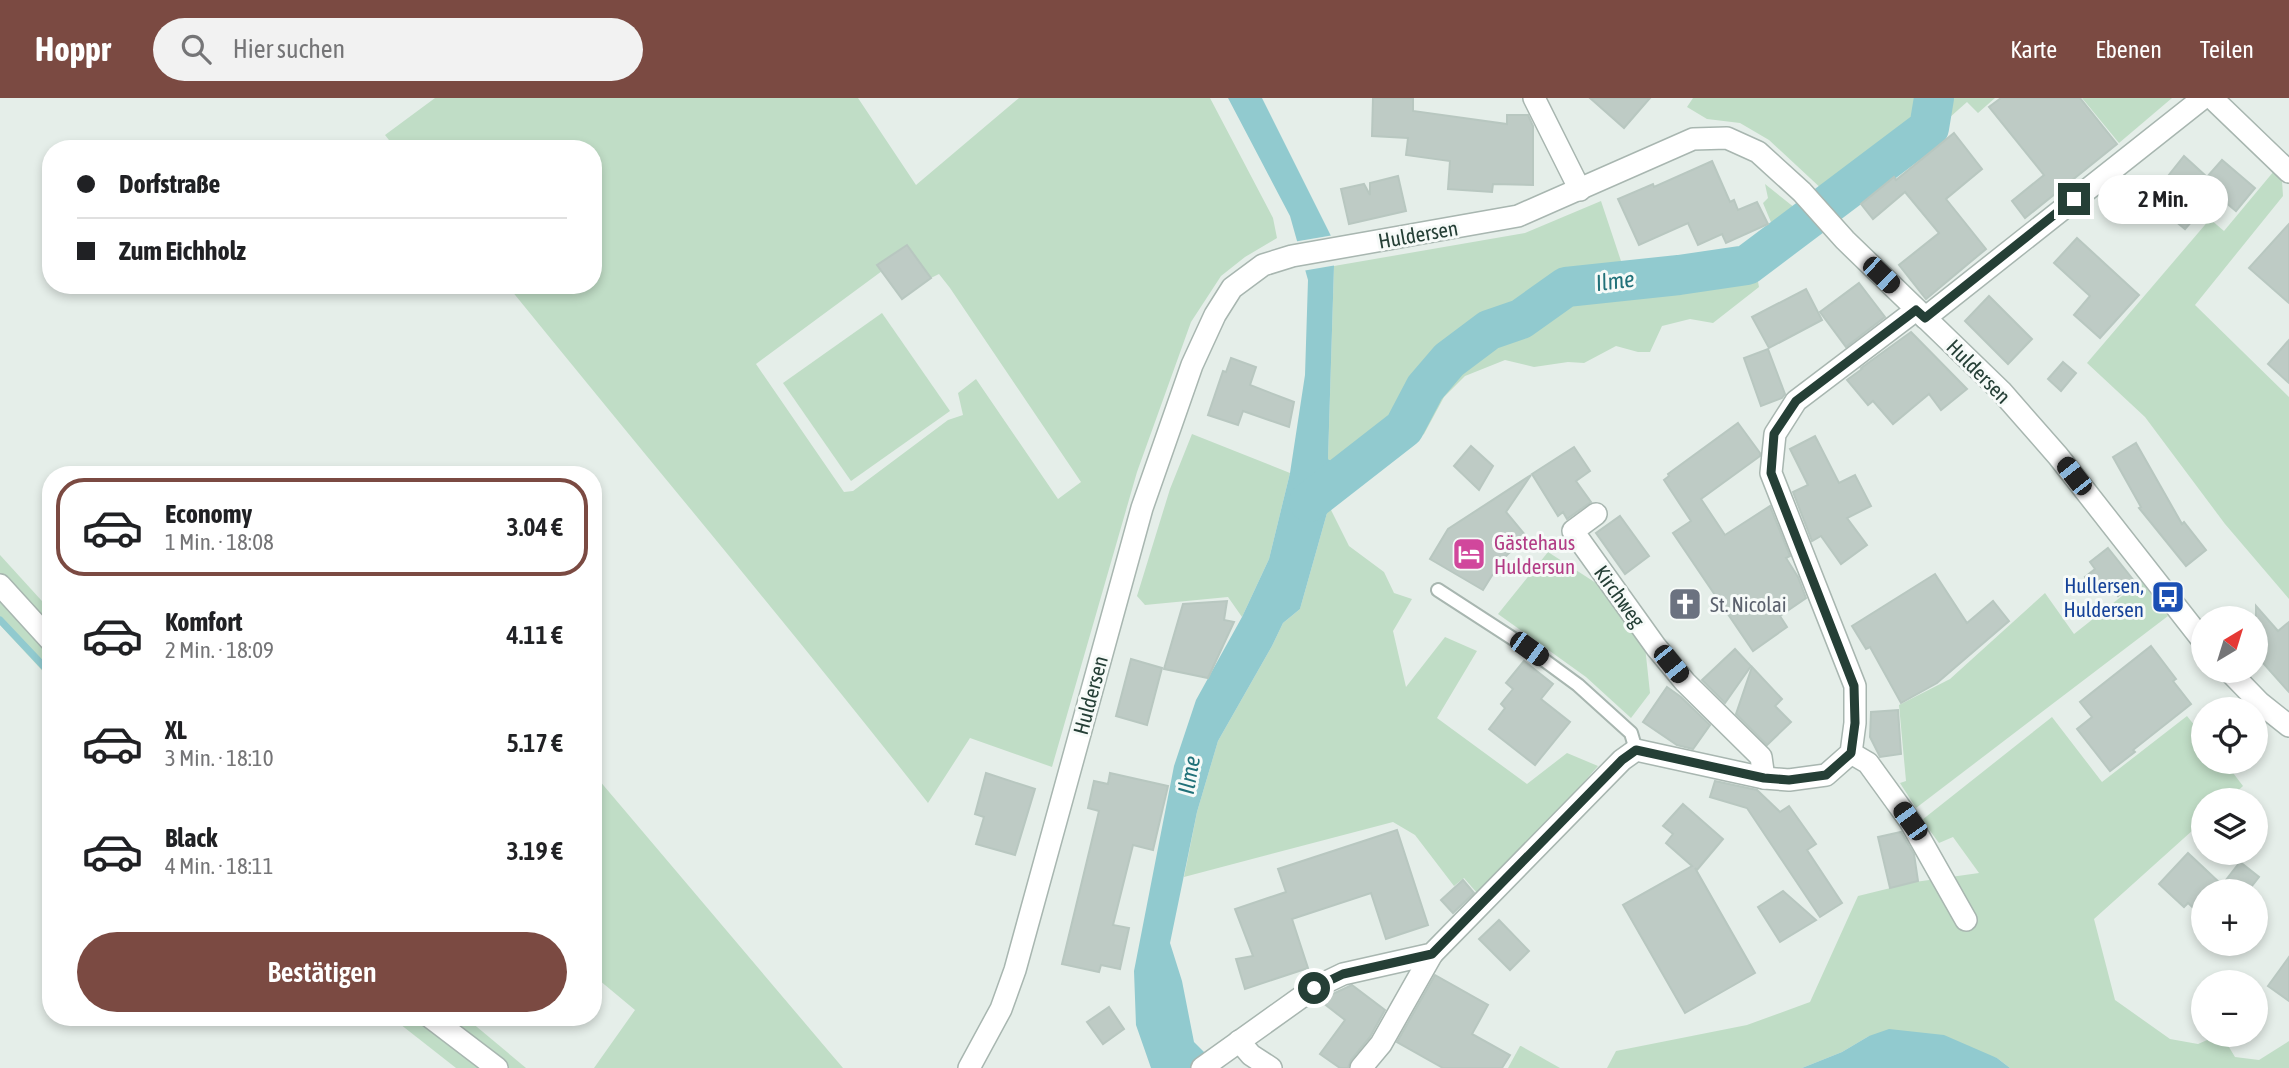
<!DOCTYPE html>
<html lang="de">
<head>
<meta charset="utf-8">
<style>
	:root { --surface:#fff; --page:#f2f2f2; --text:#202124; --muted:#757577; --line:#e0e0e0; --accent:#7b4a42 }
	body { margin:0; font-family:"Asap Condensed",sans-serif; background:var(--page); color:var(--text); height:100vh; display:flex; flex-direction:column; font-size:26px; white-space:nowrap }
	* { box-sizing:border-box; margin:0 }
	p { font-size:23px; color:var(--muted) }
	.icon { flex:none; width:38px; height:38px; fill:none; stroke:currentColor; stroke-width:2; stroke-linecap:round; stroke-linejoin:round }
	.map { position:relative; flex:1; overflow:hidden }
	.side { position:absolute; left:42px; top:368px; width:560px; height:560px; display:flex; flex-direction:column; background:var(--surface); border-radius:28px; box-shadow:0 4px 10px #0003 }
	.side>* { flex:none }
	.banner { position:absolute; left:42px; top:42px; width:560px; height:154px; border-radius:28px; box-shadow:0 4px 10px #0003; display:grid; align-content:center; height:154px; padding:0 35px; background:var(--surface) }
	.needle { width:46px; rotate:38deg }
	.controls { position:absolute; left:2191px; top:508px; display:grid; gap:14px }
	.controls a { display:grid; place-items:center; width:77px; height:77px; border-radius:50%; background:var(--surface); box-shadow:0 4px 10px #0003; font-size:35px }
	.end { position:absolute; width:32px; height:32px; margin:-16px; border:9px solid #253f36; background:#fff; box-shadow:0 0 0 4px #fff }
	.from { border-radius:50% }
	.bubble { position:absolute; height:49px; border-radius:24px; background:var(--surface); box-shadow:0 4px 10px #0003; font-size:23px; font-weight:600; line-height:49px; text-align:center }
	.car { position:absolute; width:21px; height:42px; margin:-21px -10px; border-radius:9px; box-shadow:0 0 5px 2px #0007; background:linear-gradient(#222 24%,#8ab4d8 0 40%,#222 0 76%,#8ab4d8 0 86%,#222 0) }
	.banner b { display:flex; align-items:center; gap:24px; height:66px; font-size:26px }
	.banner b+b { border-top:2px solid var(--line) }
	.banner i { width:18px; height:18px; background:var(--text) }
	ul { padding:12px 0 0; list-style:none }
	li { display:flex; align-items:center; gap:21px; height:98px; margin:0 14px 10px; padding:0 21px; border:4px solid transparent; border-radius:28px }
	li div { flex:1 }
	li b { display:block; font-size:26px }
	li em { font-style:normal; font-weight:600 }
	li.current { border-color:var(--accent) }
	li>.icon { width:63px; height:63px; stroke-width:1.5 }
	.action { display:flex; gap:14px; margin-top:auto; padding:14px 35px }
	.action a { flex:1; height:80px; border-radius:42px; background:var(--accent); color:#fff; font-size:28px; font-weight:600; line-height:80px; text-align:center }
	header { display:flex; align-items:center; gap:42px; box-sizing:border-box; height:98px; padding:0 35px; background:var(--accent); color:#fff }
	header strong { font-size:33px }
	nav { display:flex; gap:38px; margin-inline-start:auto; font-size:24px }
	.search { width:490px; height:63px; background:var(--page); display:flex; align-items:center; gap:18px; box-sizing:border-box; padding:0 24px; border-radius:38px; color:var(--muted); font-size:26px }
	.map>svg:first-child { display:block }
</style>
</head>
<body>
<header>
<strong>Hoppr</strong>
<div class="search"><svg class="icon" aria-label="search" viewBox="0 0 24 24"><circle cx="10" cy="10" r="6"/><path d="M15 15l6 6"/></svg>Hier suchen</div>
<nav><a>Karte</a><a>Ebenen</a><a>Teilen</a></nav>
</header>
<div class="map">
<svg width="2289" height="970" viewBox="0 0 2289 970">
	<rect width="100%" height="100%" fill="#e5eee9"/>
	<g fill="#c0ddc6" fill-rule="evenodd">
		<path d="M435,0H858L916,87L1019,0H1210L1273,120L1277,140L1245,159L1221,178L1191,224L1137,374L1052,669L970,640L928,705C791,530 647,360 507,187H593V51H396L385,37ZM907,147L931,180L939,176L950,190L1081,384L1058,401L976,281L958,295L963,317L948,322L853,393L844,394L756,266L882,173L878,167Z"/>
		<polygon points="1693,0 1995,0 1978,15 1967,4 1895,68 1839,111 1825,94 1769,42 1740,25 1707,21 1687,9"/>
		<polygon points="2082,0 2172,0 2119,45"/>
		<polygon points="2274,73 2282,83 2283,98 2195,207 2289,299 2289,501 2225,426 2145,319 2087,265 2210,121 2224,133"/>
		<path d="M1765,86L1795,110L1817,133L1789,153L1755,168L1759,189L1713,225L1690,221L1662,228L1650,254H1638L1616,248L1584,265L1568,264L1534,269L1505,262L1465,278L1444,299L1424,336L1329,408L1349,448L1384,474L1394,495L1412,501L1393,533L1406,589L1445,539L1477,553L1437,620L1527,686L1567,655L1598,668L1551,722L1477,795L1464,780L1454,788L1415,737L1393,724L1184,779L1197,714L1218,643L1272,548L1283,525L1300,511L1329,408L1335,365L1328,361L1334,168L1525,135L1601,103L1623,169C1656,169 1736,159 1763,141C1767,139 1770,133 1773,129L1763,105L1768,100Z"/>
		<polygon points="882,215 950,313 851,383 783,285"/>
		<polygon points="1192,336 1290,375 1269,461 1242,519 1228,499 1145,507 1137,498 1170,391"/>
		<polygon points="1548,454 1613,496 1645,548 1650,595 1631,620 1586,579 1498,516"/>
		<polygon points="0,457 51,513 51,582 0,527"/>
		<polygon points="2141,483 2168,518 1916,710 1900,685 1906,683 1899,607 1950,581 2045,495 2074,536"/>
		<polygon points="2187,618 2203,638 2203,663 2224,663 2243,688 2228,702 2203,702 2203,723 2094,821 2115,902 2170,941 2198,946 2221,936 2235,959 2259,962 2289,943 2289,970 2010,970 1997,960 1869,938 1842,954 1802,970 1607,970 1616,953 1747,927 1810,904 1858,798 1915,784 1979,775 1953,739 1939,745 1922,722 2052,619 2102,684"/>
		<polygon points="593,675 843,970 594,970 635,912 593,877"/>
		<polygon points="391,919 465,919 526,970 456,970"/>
		<polygon points="1520,948 1521,948 1560,970 1508,970"/>
	</g>
	<g fill="#91cacf">
		<polygon points="1228,0 1262,0 1331,138 1334,168 1328,361 1335,365 1329,408 1300,511 1283,525 1272,548 1218,643 1197,714 1170,845 1182,883 1194,944 1220,970 1151,970 1136,927 1134,873 1174,668 1196,602 1242,519 1269,461 1290,375 1305,277 1308,182 1290,118"/>
		<polygon points="1889,931 1944,937 1997,960 2010,970 1802,970 1842,954 1869,938"/>
	</g>
	<polygon fill="#e5eee9" points="1334,137 1337,167 1302,173 1293,144"/>
	<g fill="none" stroke-linecap="round" stroke-linejoin="round">
		<polyline stroke="#91cacf" stroke-width="7" points="0,522 51,576"/>
		<polyline stroke="#91cacf" stroke-width="40" points="1309,404 1404,330 1425,290 1449,262 1489,232 1521,221 1566,189 1679,177 1747,167 1929,30 1934,0"/>
	</g>
	<g fill="#becbc5" stroke="#b8c7c0" stroke-width="2">
		<polygon points="1373,0 1413,0 1413,13 1507,26 1507,17 1528,17 1533,28 1533,87 1493,86 1492,94 1448,91 1450,63 1406,57 1408,40 1372,38"/>
		<polygon points="1590,0 1650,0 1624,30"/>
		<polygon points="2001,0 2080,0 2117,46 2025,120 2012,103 2044,77 1989,9"/>
		<polygon points="1954,35 1982,71 1946,101 1986,151 1926,201 1899,167 1939,135 1905,94 1873,121 1861,106 1894,79 1896,82"/>
		<polygon points="2184,58 2207,79 2222,62 2255,90 2236,113 2219,99 2209,111 2205,108 2185,131 2169,118 2189,95 2168,78"/>
		<polygon points="1712,63 1730,104 1734,102 1738,112 1757,104 1768,126 1726,145 1722,136 1698,147 1688,125 1639,147 1618,101 1653,86 1654,89"/>
		<polygon points="1398,78 1406,113 1349,126 1341,91 1364,86 1370,97 1370,85"/>
		<polygon points="2289,126 2289,205 2249,170"/>
		<polygon points="2077,140 2139,197 2100,240 2074,217 2090,198 2054,165"/>
		<polygon points="907,147 931,180 902,201 877,167"/>
		<polygon points="1859,185 1885,219 1846,249 1820,214"/>
		<polygon points="1806,191 1822,222 1769,250 1752,219"/>
		<polygon points="1989,198 2032,241 2008,266 1965,223"/>
		<polygon points="1911,234 1967,291 1941,312 1929,296 1893,326 1873,303 1868,307 1847,282 1862,271 1861,270"/>
		<polygon points="2289,242 2289,285 2268,266"/>
		<polygon points="1768,251 1785,296 1782,300 1761,308 1744,260"/>
		<polygon points="1231,260 1256,269 1250,287 1294,304 1289,329 1243,313 1238,327 1208,317 1223,273 1226,274"/>
		<polygon points="2063,264 2076,275 2061,293 2048,281"/>
		<polygon points="1738,325 1760,355 1760,358 1701,401 1725,437 1770,408 1790,458 1786,460 1798,479 1806,500 1780,518 1787,529 1753,553 1673,435 1691,423 1664,382 1669,378 1668,376"/>
		<polygon points="1815,338 1839,385 1855,377 1871,408 1847,420 1867,447 1841,466 1821,438 1812,443 1793,394 1808,387 1790,351"/>
		<polygon points="2136,345 2182,426 2184,424 2206,452 2186,468 2139,410 2141,409 2113,359"/>
		<polygon points="1471,348 1493,368 1479,392 1454,368"/>
		<polygon points="1574,349 1590,373 1576,383 1591,404 1567,421 1563,414 1558,418 1532,376"/>
		<polygon points="1531,377 1506,414 1526,438 1501,463 1483,492 1430,461 1448,431"/>
		<polygon points="1620,418 1649,458 1625,476 1596,435"/>
		<polygon points="2108,450 2135,484 2118,498 2108,484 2096,493 2085,479 2095,471 2090,464"/>
		<polygon points="1935,476 1967,525 1993,503 2009,523 1937,585 1901,605 1870,549 1866,551 1852,528"/>
		<polygon points="1227,503 1224,522 1234,524 1208,580 1164,571 1183,506"/>
		<polygon points="2256,508 2278,533 2289,524 2289,594 2256,557"/>
		<polygon points="2151,548 2176,581 2173,583 2191,606 2133,652 2135,654 2110,673 2077,631 2092,619 2080,604"/>
		<polygon points="1735,551 1751,568 1725,605 1702,582"/>
		<polygon points="1131,561 1162,570 1147,627 1116,618"/>
		<polygon points="1524,563 1553,586 1541,601 1570,624 1535,667 1489,631 1505,610 1501,606 1513,591 1506,585"/>
		<polygon points="1752,569 1782,601 1775,608 1791,624 1767,647 1736,616"/>
		<polygon points="1667,589 1681,599 1710,627 1693,651 1677,647 1643,624"/>
		<polygon points="1898,612 1901,656 1880,659 1870,639 1871,614"/>
		<polygon points="986,675 1035,691 1015,757 976,746 984,719 975,716"/>
		<polygon points="1110,675 1168,688 1153,752 1133,747 1113,827 1129,830 1120,871 1101,867 1099,874 1062,866 1099,713 1088,710 1094,683 1108,686"/>
		<polygon points="1715,683 1757,692 1780,714 1789,708 1816,746 1807,752 1842,805 1820,819 1747,710 1710,699"/>
		<polygon points="1683,706 1723,741 1697,772 1695,770 1755,875 1685,915 1623,807 1692,768 1666,745 1673,736 1663,728"/>
		<polygon points="1397,732 1428,827 1386,841 1371,795 1292,821 1308,870 1245,891 1236,861 1253,858 1235,811 1286,794 1278,771"/>
		<polygon points="1901,734 1914,756 1918,783 1890,790 1878,739"/>
		<polygon points="2188,755 2222,787 2240,764 2259,779 2248,793 2203,793 2203,819 2188,805 2184,809 2159,786"/>
		<polygon points="1463,782 1474,795 1453,815 1441,802"/>
		<polygon points="1783,793 1816,822 1780,844 1758,809"/>
		<polygon points="1499,822 1529,853 1510,872 1479,841"/>
		<polygon points="2289,859 2289,903 2268,888"/>
		<polygon points="1435,877 1488,907 1472,936 1510,957 1502,970 1443,970 1397,944"/>
		<polygon points="1352,887 1385,912 1370,939 1351,962 1348,970 1340,970 1320,956 1345,922 1322,904 1326,899"/>
		<polygon points="1109,909 1124,931 1103,946 1087,924"/>
	</g>
	<g fill="none" stroke-linecap="round" stroke-linejoin="round">
		<defs>
			<polyline id="service" points="1438,492 1529,551 1578,587 1631,635 1636,652"/>
			<g id="minor">
				<polyline points="1534,0 1580,92"/>
				<polyline points="2212,0 2289,74"/>
				<polyline points="1925,220 2203,0"/>
				<polyline points="1596,416 1573,433 1656,549 1685,584 1761,659 1764,680"/>
				<polyline points="1851,655 1868,665 1910,723 1966,822"/>
				<polyline points="1239,943 1251,957 1271,970"/>
				<polyline points="1202,970 1314,890 1343,876 1432,856 1622,662 1636,652 1764,680 1789,682 1826,677 1851,655 1855,625 1855,588 1771,375 1775,336 1796,303 1916,212"/>
				<polyline points="1361,970 1381,946 1432,856"/>
			</g>
			<g id="tertiary">
				<polyline points="0,487 51,543"/>
				<polyline points="2228,572 2260,605 2289,628"/>
				<polyline points="430,919 497,970"/>
				<polyline points="969,970 1001,911 1015,872 1142,410 1192,267 1215,217 1232,190 1263,167 1292,158 1518,118 1693,41 1727,40 1758,54 1802,94 1845,142 2001,293 2058,358 2203,543"/>
			</g>
		</defs>
		<use href="#service" stroke="#a8b6b0" stroke-width="16"/>
		<use href="#minor" stroke="#a8b6b0" stroke-width="24"/>
		<use href="#tertiary" stroke="#a8b6b0" stroke-width="24"/>
		<use href="#service" stroke="#fff" stroke-width="12"/>
		<use href="#minor" stroke="#fff" stroke-width="21"/>
		<use href="#tertiary" stroke="#fff" stroke-width="21"/>
	</g>
	<g fill="none" stroke-linecap="round" stroke-linejoin="round">
		<polyline stroke="#253f36" stroke-width="9" points="1314,890 1343,876 1432,856 1622,662 1636,652 1764,680 1789,682 1826,677 1851,655 1855,625 1854,588 1771,375 1774,336 1796,303 1916,212 1925,220 2074,101"/>
	</g>
	<defs>
		<symbol id="hotel-square" viewBox="-11 -11 22 22"><rect x="-9" y="-9" width="18" height="18" rx="4" fill="#d1479c" stroke="#f6faf8"/><path d="M-6-4.5h1.5V1H6V5H4.5V3h-9V5H-6ZM-4 0a1.8 1.8 0 1 1 3.6 0ZM.5 0V-2.5h3Q6-2.5 6 0Z" fill="#fff"/></symbol>
		<symbol id="bus-square" viewBox="-11 -11 22 22"><rect x="-9" y="-9" width="18" height="18" rx="4" fill="#1a4fb4" stroke="#f6faf8"/><path d="M-5-6H5V4H4V6H2V4H-2V6H-4V4H-5ZM-3.5-4V0h7V-4ZM-3.5 1.2v1.5H-2V1.2ZM2 1.2v1.5H3.5V1.2Z" fill="#fff"/></symbol>
		<symbol id="church-square" viewBox="-11 -11 22 22"><rect x="-9" y="-9" width="18" height="18" rx="4" fill="#6b7280" stroke="#f6faf8"/><path d="M-1.2-6h2.4v3.5h3.3v2.4h-3.3V6h-2.4V-.1h-3.3v-2.4h3.3Z" fill="#fff"/></symbol>
	</defs>
	<g fill-rule="evenodd">
		<use href="#hotel-square" x="1450" y="437" width="38" height="38"/>
		<use href="#bus-square" x="2149" y="480" width="38" height="38"/>
		<use href="#church-square" x="1666" y="487" width="38" height="38"/>
	</g>
	<g text-anchor="middle" dominant-baseline="central" stroke-width="6" stroke-linejoin="round" paint-order="stroke">
		<g font-size="21" fill="#253f36" stroke="#f6faf8">
			<text transform="translate(1418 136) rotate(-10)">Huldersen</text>
			<text transform="translate(1979 273) rotate(45)">Huldersen</text>
			<text transform="translate(1620 498) rotate(54)">Kirchweg</text>
			<text transform="translate(1090 597) rotate(-75)">Huldersen</text>
		</g>
		<g font-size="21" fill="#b23c85" stroke="#f6faf8" text-anchor="start">
			<text x="1494" y="444">Gästehaus<tspan x="1494" dy="24">Huldersun</tspan></text>
		</g>
		<g font-size="21" fill="#164399" stroke="#f6faf8" text-anchor="end">
			<text x="2144" y="487">Hullersen,<tspan x="2144" dy="24">Huldersen</tspan></text>
		</g>
		<g font-size="21" fill="#5b616d" stroke="#f6faf8" text-anchor="start">
			<text x="1710" y="506">St. Nicolai</text>
		</g>
		<g font-size="23" font-style="italic" fill="#217179" stroke="#f6faf8">
			<text transform="translate(1615 183) rotate(-7)">Ilme</text>
			<text transform="translate(1189 677) rotate(-80)">Ilme</text>
		</g>
	</g>
</svg>
<div class="controls">
<a><svg class="needle" viewBox="-14 -14 28 28"><path d="M0-13l5 13h-10z" fill="#e53935"/><path d="M0 13l5-13h-10z" fill="#757577"/></svg></a>
<a><svg class="icon" aria-label="locate" viewBox="0 0 24 24"><circle cx="12" cy="12" r="6"/><path d="M12 2v4M12 18v4M2 12h4M18 12h4"/></svg></a>
<a><svg class="icon" aria-label="layers" viewBox="0 0 24 24"><path d="M12 4l9 5-9 5-9-5zM3 14l9 5 9-5"/></svg></a>
<a>+</a>
<a>−</a>
</div>
<i class="end from" style="left:1314px;top:890px"></i>
<i class="end" style="left:2074px;top:101px"></i>
<div class="bubble" style="left:2098px;top:77px;width:130px">2 Min.</div>
<i class="car" style="left:1881px;top:177px;rotate:134deg"></i>
<i class="car" style="left:2074px;top:378px;rotate:322deg"></i>
<i class="car" style="left:1529px;top:551px;rotate:126deg"></i>
<i class="car" style="left:1671px;top:566px;rotate:141deg"></i>
<i class="car" style="left:1910px;top:723px;rotate:324deg"></i>
<div class="banner">
<b><i class="from"></i>Dorfstraße</b>
<b><i></i>Zum Eichholz</b>
</div>
<section class="side">
<ul>
<li class="current"><svg class="icon" aria-label="car" viewBox="0 0 24 24"><path d="M5 17H2v-5l4-1 3-4h7l3 4 3 1v5h-3M9 17h6M6 11h13"/><circle cx="7" cy="17" r="2"/><circle cx="17" cy="17" r="2"/></svg><div><b>Economy</b><p>1 Min. · 18:08</p></div><em>3.04 €</em></li>
<li><svg class="icon" aria-label="car" viewBox="0 0 24 24"><path d="M5 17H2v-5l4-1 3-4h7l3 4 3 1v5h-3M9 17h6M6 11h13"/><circle cx="7" cy="17" r="2"/><circle cx="17" cy="17" r="2"/></svg><div><b>Komfort</b><p>2 Min. · 18:09</p></div><em>4.11 €</em></li>
<li><svg class="icon" aria-label="car" viewBox="0 0 24 24"><path d="M5 17H2v-5l4-1 3-4h7l3 4 3 1v5h-3M9 17h6M6 11h13"/><circle cx="7" cy="17" r="2"/><circle cx="17" cy="17" r="2"/></svg><div><b>XL</b><p>3 Min. · 18:10</p></div><em>5.17 €</em></li>
<li><svg class="icon" aria-label="car" viewBox="0 0 24 24"><path d="M5 17H2v-5l4-1 3-4h7l3 4 3 1v5h-3M9 17h6M6 11h13"/><circle cx="7" cy="17" r="2"/><circle cx="17" cy="17" r="2"/></svg><div><b>Black</b><p>4 Min. · 18:11</p></div><em>3.19 €</em></li>
</ul>
<div class="action"><a>Bestätigen</a></div>
</section>
</div>
</body>
</html>
